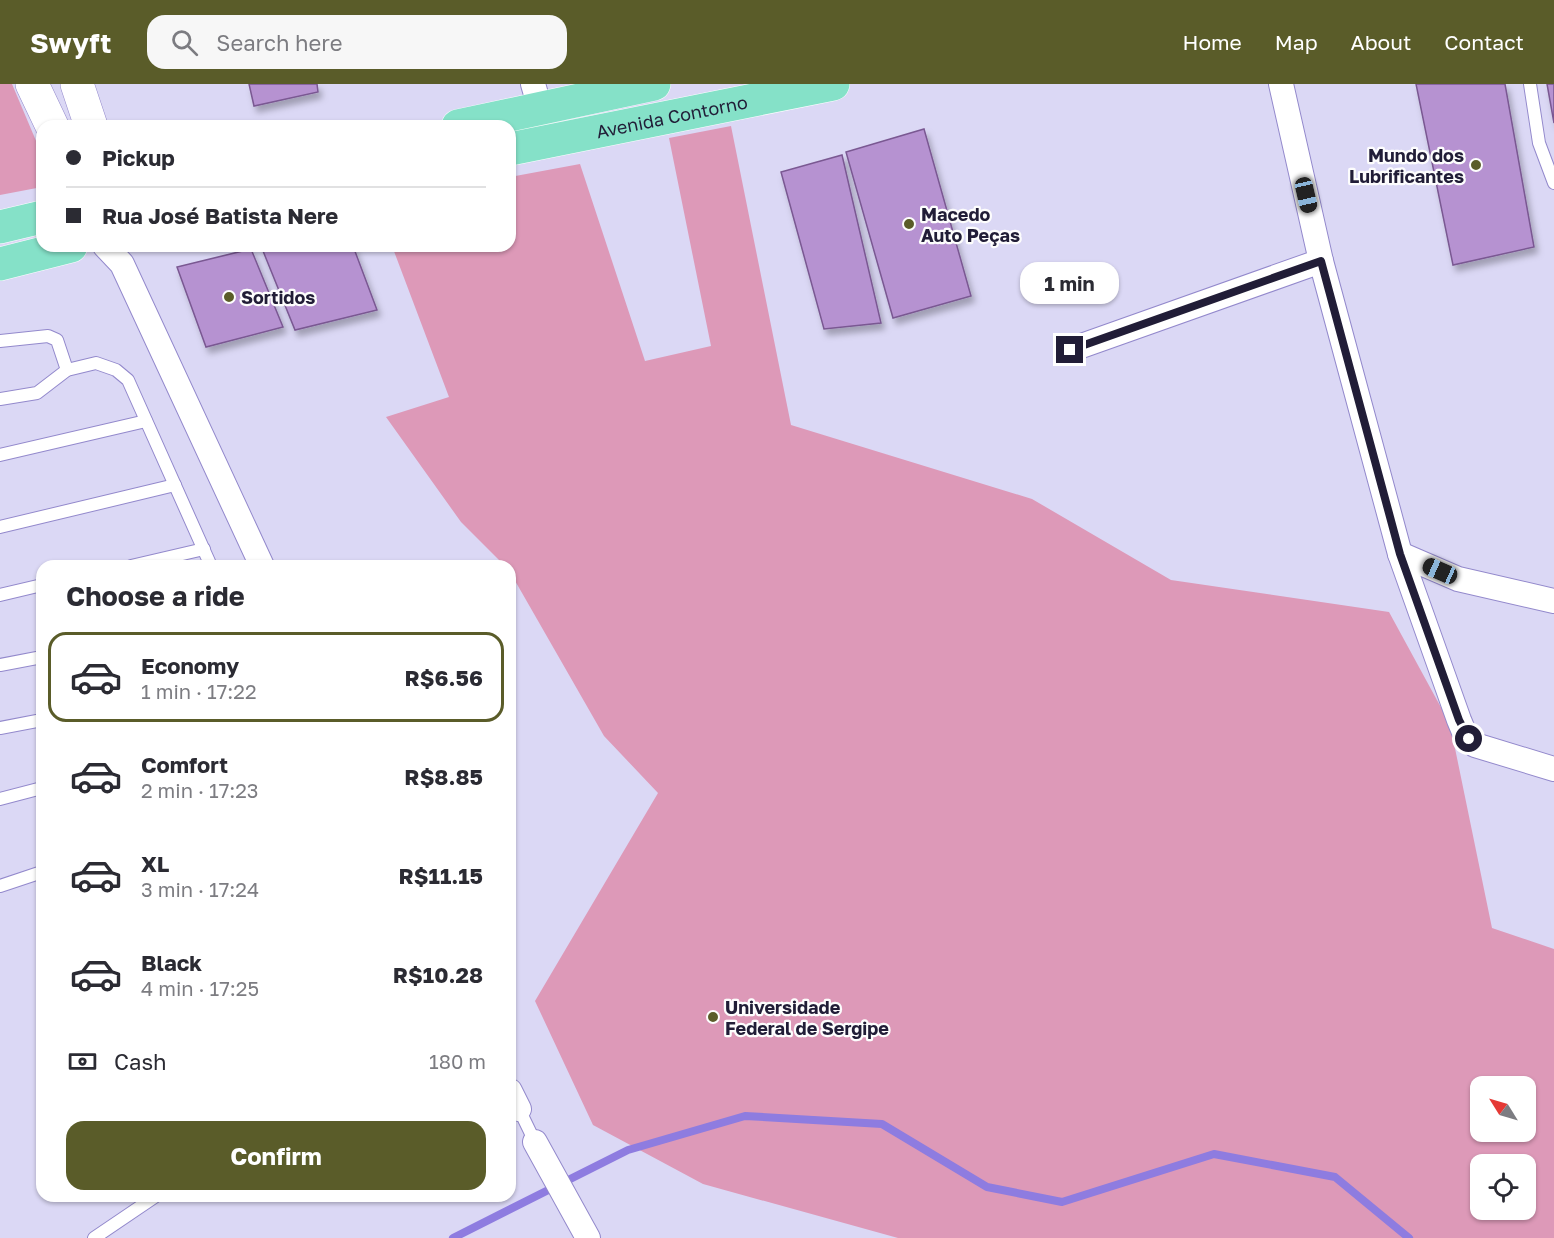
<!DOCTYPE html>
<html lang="en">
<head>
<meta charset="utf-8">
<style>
	:root { --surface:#fff; --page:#f7f7f7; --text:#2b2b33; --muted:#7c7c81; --line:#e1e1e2; --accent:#5a5c29 }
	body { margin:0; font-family:"Golos Text",sans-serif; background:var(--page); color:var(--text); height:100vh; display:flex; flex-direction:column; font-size:22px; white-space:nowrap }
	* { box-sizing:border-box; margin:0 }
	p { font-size:20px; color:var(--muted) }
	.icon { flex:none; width:33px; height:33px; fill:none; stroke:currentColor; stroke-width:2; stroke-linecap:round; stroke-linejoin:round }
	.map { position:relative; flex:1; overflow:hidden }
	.drawer { position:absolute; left:36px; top:476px; width:480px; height:642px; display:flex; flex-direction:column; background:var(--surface); border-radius:18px; box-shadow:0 2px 4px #0004 }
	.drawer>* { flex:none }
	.top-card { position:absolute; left:36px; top:36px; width:480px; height:132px; border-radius:18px; box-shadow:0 2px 4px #0004; display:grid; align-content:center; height:132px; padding:0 30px; background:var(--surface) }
	.needle { width:39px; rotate:307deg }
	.buttons { position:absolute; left:1470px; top:992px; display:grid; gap:12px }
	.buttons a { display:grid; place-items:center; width:66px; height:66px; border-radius:12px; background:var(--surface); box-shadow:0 2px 4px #0004; font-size:30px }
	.end { position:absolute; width:27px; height:27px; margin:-14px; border:8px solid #211d37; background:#fff; box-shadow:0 0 0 3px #fff }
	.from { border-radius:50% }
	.bubble { position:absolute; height:42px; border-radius:18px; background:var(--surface); box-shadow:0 2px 4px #0004; font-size:20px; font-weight:700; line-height:42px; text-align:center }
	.car { position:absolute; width:18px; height:36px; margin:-18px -9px; border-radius:8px; box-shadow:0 0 4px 2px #0007; background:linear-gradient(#222 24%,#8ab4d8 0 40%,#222 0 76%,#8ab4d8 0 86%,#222 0) }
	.top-card b { display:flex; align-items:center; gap:21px; height:57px; font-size:22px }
	.top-card b+b { border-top:2px solid var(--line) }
	.top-card i { width:15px; height:15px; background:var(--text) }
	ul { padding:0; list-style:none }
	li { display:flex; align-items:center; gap:18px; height:90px; margin:0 12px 9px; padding:0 18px; border:3px solid transparent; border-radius:18px }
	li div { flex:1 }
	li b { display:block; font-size:22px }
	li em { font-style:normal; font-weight:700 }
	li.current { border-color:var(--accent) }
	li>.icon { width:54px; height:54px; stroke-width:1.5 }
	h2 { padding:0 30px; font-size:27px; line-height:72px }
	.pay { display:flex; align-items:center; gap:15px; height:66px; padding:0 30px; font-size:22px }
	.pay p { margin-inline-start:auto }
	.cta { display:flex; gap:12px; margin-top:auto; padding:12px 30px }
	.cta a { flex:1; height:69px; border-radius:18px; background:var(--accent); color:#fff; font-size:24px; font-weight:700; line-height:69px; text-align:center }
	header { display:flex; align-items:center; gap:36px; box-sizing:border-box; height:84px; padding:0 30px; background:var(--accent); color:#fff }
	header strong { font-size:28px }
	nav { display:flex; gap:33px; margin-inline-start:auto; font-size:21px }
	.search { width:420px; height:54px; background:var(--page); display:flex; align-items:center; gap:15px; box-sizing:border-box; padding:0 21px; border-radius:18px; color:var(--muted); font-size:22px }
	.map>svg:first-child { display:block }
</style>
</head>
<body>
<header>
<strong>Swyft</strong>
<div class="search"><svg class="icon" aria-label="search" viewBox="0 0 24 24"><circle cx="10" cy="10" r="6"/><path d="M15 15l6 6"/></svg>Search here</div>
<nav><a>Home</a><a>Map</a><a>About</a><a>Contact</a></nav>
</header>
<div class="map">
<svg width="1554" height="1154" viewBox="0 0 1554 1154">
	<defs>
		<filter id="shadow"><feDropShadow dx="3.5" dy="6" stdDeviation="3" flood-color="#0004"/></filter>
	</defs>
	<rect width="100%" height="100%" fill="#dbd8f5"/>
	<g fill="#dd99b8" fill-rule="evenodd">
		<polygon points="0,0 12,0 42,71 42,103 0,111"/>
		<path d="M731,42L791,341L1032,415L1171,496L1389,528L1450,640L1492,844L1554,865V1154H898L703,1100L593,1041L535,917L658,709L604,652L510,488V482L504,481L461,438L386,333L449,313L392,162H510V93L580,80L645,277L711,262L669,54ZM1480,1002H1526V1047H1480ZM1480,1080H1526V1125H1480Z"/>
	</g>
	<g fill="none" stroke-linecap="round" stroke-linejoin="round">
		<polyline stroke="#8e7ce0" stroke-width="8" points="453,1154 628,1066 745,1032 882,1040 987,1103 1062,1118 1214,1070 1335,1093 1409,1154"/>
	</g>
	<g fill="#b692d1" stroke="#7a5892" stroke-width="1.5" filter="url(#shadow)">
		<polygon points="249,0 317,0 318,8 254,22"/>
		<polygon points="1416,0 1505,0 1534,163 1453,181"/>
		<polygon points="1547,0 1554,0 1554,39"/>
		<polygon points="924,45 971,212 893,234 846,68"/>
		<polygon points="842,71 881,239 824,245 781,88"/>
		<polygon points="261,162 353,162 377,226 295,246"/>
		<polygon points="251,165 283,243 206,263 177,183"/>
	</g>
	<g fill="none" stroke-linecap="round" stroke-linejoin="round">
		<defs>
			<g id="service">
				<polyline points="1530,0 1539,59 1554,99"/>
				<polyline points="0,257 48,252 57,256 67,286"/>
				<polyline points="0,315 37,309 67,286 96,279 116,286 128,296 211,482"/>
				<polyline points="0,371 146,337"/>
				<polyline points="0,443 175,401"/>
				<polyline points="131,482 204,465"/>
				<polyline points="0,511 42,501"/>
				<polyline points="0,581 42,573"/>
				<polyline points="0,644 42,636"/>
				<polyline points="0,715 42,704"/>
				<polyline points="0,802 42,788"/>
				<polyline points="519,1025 535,1058"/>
				<polyline points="94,1154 156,1112"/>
			</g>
			<g id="minor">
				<polyline points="533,0 540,24"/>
				<polyline points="1281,0 1321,177 1400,470 1459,636 1464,648 1475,661 1554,685"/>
				<polyline points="105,162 122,180 262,482"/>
				<polyline points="1070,266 1321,177"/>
				<polyline points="1400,470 1458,495 1554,517"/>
				<polyline points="510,1007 519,1025"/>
				<polyline points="535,1058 588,1154"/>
			</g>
			<g id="secondary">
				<polyline points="32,0 52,42"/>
				<polyline points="77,0 91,42"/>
			</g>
			<g id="primary">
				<polyline points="458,42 654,0"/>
				<path id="s1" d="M510,65L833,0"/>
				<polyline points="0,143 42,133"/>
				<polyline points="0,180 71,162"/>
			</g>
		</defs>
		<use href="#service" stroke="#9389cc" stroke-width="14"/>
		<use href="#minor" stroke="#9389cc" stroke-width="26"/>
		<use href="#secondary" stroke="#9389cc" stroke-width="34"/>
		<use href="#primary" stroke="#fff" stroke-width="34"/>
		<use href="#service" stroke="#fff" stroke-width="12"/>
		<use href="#minor" stroke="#fff" stroke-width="24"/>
		<use href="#secondary" stroke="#fff" stroke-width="33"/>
		<use href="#primary" stroke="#85e1c8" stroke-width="33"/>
	</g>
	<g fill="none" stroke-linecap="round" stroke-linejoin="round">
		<polyline stroke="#211d37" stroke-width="8" points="1070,266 1321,177 1400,470 1459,636 1469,655"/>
	</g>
	<g fill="#5a5c29" stroke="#fdfdfd" stroke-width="2">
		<circle cx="1476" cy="81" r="6"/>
		<circle cx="909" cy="140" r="6"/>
		<circle cx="229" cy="213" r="6"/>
		<circle cx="713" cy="933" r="6"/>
	</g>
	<g text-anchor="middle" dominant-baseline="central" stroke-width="4.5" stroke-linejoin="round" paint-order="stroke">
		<g font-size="18" fill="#211d37" stroke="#fdfdfd">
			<text stroke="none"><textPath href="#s1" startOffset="165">Avenida Contorno</textPath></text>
		</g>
		<g font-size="18" font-weight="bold" fill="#211d37" stroke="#fdfdfd" text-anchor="start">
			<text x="1464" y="71" text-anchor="end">Mundo dos<tspan x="1464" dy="21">Lubrificantes</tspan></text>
			<text x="921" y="130">Macedo<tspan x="921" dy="21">Auto Peças</tspan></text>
			<text x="241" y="213">Sortidos</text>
			<text x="725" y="923">Universidade<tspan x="725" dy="21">Federal de Sergipe</tspan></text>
		</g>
	</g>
</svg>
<div class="buttons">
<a><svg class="needle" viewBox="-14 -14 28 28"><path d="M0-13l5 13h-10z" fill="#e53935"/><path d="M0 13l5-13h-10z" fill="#7c7c81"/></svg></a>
<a><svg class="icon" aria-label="locate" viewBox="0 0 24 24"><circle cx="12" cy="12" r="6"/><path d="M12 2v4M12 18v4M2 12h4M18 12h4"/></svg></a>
</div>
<i class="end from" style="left:1469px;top:655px"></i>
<i class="end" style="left:1070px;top:266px"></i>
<div class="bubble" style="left:1020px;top:178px;width:99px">1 min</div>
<i class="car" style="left:1306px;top:111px;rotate:167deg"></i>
<i class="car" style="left:1440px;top:487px;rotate:294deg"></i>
<div class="top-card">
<b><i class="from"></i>Pickup</b>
<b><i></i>Rua José Batista Nere</b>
</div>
<section class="drawer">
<h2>Choose a ride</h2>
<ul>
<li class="current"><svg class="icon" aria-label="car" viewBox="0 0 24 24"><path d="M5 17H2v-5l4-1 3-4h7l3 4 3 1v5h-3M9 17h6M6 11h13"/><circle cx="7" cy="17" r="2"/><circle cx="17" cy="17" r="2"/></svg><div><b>Economy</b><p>1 min · 17:22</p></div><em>R$6.56</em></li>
<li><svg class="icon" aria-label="car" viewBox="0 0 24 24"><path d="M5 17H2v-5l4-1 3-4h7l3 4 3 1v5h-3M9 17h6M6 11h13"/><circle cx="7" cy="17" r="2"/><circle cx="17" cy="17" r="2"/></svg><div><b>Comfort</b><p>2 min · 17:23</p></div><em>R$8.85</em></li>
<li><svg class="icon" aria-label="car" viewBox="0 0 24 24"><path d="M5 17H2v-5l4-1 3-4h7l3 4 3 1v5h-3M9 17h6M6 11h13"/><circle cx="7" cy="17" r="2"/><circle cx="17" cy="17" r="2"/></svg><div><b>XL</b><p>3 min · 17:24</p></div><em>R$11.15</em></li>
<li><svg class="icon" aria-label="car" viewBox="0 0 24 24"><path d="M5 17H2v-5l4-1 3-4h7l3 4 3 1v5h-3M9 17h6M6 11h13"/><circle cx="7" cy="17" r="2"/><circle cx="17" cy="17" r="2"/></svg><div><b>Black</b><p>4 min · 17:25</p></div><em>R$10.28</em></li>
</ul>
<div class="pay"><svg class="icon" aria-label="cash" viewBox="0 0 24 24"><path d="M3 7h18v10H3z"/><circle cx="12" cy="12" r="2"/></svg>Cash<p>180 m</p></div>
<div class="cta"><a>Confirm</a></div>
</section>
</div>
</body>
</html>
